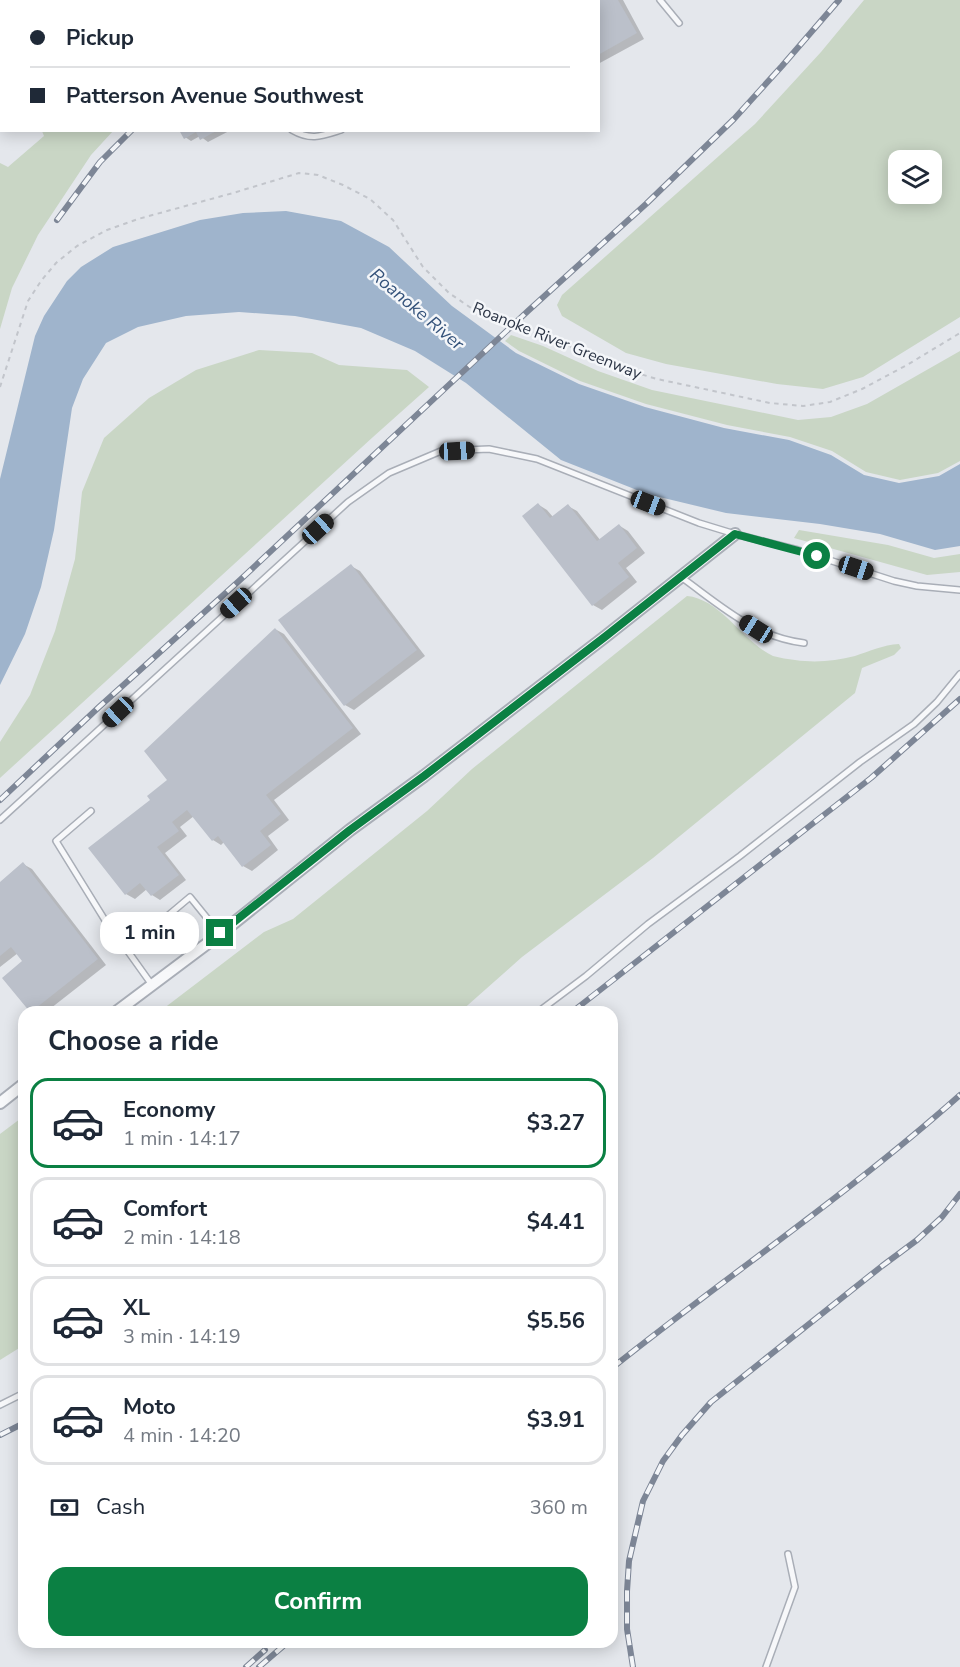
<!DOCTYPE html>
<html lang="en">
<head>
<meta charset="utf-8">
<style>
	:root { --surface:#fff; --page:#f2f2f3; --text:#1f2937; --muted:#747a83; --line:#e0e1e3; --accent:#0b8043 }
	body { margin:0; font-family:"Nunito Sans",sans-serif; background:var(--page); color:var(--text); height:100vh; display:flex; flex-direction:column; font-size:22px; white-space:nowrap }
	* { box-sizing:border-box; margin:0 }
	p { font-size:20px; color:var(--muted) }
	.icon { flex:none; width:33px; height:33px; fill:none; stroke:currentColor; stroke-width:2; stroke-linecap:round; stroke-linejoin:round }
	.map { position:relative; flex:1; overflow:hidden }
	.sheet { position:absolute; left:18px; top:1006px; width:600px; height:642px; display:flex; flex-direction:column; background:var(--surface); border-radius:18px; box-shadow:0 3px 15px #0003 }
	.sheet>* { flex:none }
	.hud { position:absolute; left:0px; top:0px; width:600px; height:132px; box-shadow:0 3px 15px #0003; display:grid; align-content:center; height:132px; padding:0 30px; background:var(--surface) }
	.controls { position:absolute; left:888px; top:150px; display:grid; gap:12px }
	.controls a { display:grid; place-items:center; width:54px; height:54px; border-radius:12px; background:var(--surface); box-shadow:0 3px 15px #0003; font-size:30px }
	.end { position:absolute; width:27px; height:27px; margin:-14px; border:8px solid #0b8043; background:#fff; box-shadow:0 0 0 3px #fff }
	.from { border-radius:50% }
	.bubble { position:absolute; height:42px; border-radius:18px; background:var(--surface); box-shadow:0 3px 15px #0003; font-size:20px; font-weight:700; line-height:42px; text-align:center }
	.car { position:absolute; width:18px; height:36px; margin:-18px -9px; border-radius:8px; box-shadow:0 0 4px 2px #0007; background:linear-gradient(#222 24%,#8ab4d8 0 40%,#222 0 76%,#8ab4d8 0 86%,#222 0) }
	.hud b { display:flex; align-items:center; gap:21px; height:57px; font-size:22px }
	.hud b+b { border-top:2px solid var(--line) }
	.hud i { width:15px; height:15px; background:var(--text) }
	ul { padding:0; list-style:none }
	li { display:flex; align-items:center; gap:18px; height:90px; margin:0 12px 9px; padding:0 18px; border:3px solid var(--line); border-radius:18px }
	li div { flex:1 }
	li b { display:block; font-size:22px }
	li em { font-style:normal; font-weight:700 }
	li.active { border-color:var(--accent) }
	li>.icon { width:54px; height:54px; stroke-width:1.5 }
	h2 { padding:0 30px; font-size:27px; line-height:72px }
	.pay { display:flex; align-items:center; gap:15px; height:66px; padding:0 30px; font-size:22px }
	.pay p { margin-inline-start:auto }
	.button { display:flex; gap:12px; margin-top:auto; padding:12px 30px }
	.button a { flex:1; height:69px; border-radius:18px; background:var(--accent); color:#fff; font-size:24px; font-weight:700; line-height:69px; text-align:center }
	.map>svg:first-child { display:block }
</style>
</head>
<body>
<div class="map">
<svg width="960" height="1667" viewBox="0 0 960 1667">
	<rect width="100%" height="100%" fill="#e4e7ec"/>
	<g fill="#c9d6c5" fill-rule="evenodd">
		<path d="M864,0H960V317L863,377L823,389L777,384L666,364L626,353L562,316L557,305L562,295L755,124L821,52ZM898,160H932V194H898Z"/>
		<polygon points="42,131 113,131 91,155 38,235 12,288 0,329 0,163 8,167 44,136"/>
		<polygon points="511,335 543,346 598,371 652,390 798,420 831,417 867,404 960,351 960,461 938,473 900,480 866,472 832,451 790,437 727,425 646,404 580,381 519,351 505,341"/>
		<polygon points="259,350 312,353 339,365 407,370 429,387 373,437 0,778 0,742 30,695 55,631 75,559 82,492 104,438 149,398 196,370"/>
		<polygon points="799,530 888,545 934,558 960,554 960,572 927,575 794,538"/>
		<path d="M687,596C721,599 744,643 773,656C780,658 788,659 795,660C816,663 835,661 855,656C870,651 883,645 899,644L901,648L894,655L862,668L855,693L653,858L522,957L460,1012H159L264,932L293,919L427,811L472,769Z"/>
		<polygon points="24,1116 24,1345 0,1360 0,1134"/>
	</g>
	<polygon fill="#9fb4cc" points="286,211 341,221 389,247 452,306 516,353 579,384 645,407 724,428 789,440 831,455 864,475 899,483 939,476 960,464 960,546 935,550 880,534 820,524 726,513 647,494 561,460 466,383 415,351 361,328 295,316 239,312 186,316 138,327 106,343 83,379 72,408 54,530 41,587 25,634 0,685 0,479 35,336 44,316 67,281 81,267 113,247 200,220 243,213"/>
	<g fill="#0003">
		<polygon points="27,0 107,0 105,2 29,2"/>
		<polygon points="227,0 262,0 261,2 229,2"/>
		<polygon points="430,0 623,0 644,39 598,64 598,2 431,2"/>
		<polygon points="181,130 231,130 208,142 200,136 191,141 185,137"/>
		<polygon points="539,505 547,510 553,517 568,506 577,511 601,541 620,526 628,531 645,553 626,568 637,582 602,610 593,605"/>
		<polygon points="351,566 360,571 425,656 354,710 345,705 280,621"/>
		<polygon points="275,629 284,634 361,734 274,800 289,820 268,836 278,850 252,871 243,866 224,842 221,845 213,840 194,816 180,827 187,836 165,853 186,880 160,900 152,895 147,889 135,899 126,894 152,800 169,781"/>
		<polygon points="23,864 32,869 106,965 46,1012 32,1012 4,978 25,961 18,953 0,967 0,884"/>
	</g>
	<g fill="#bbc0ca">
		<polygon points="598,0 618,0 637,33 598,55"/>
		<polygon points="179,130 218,130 200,140 196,132 184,139"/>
		<polygon points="538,503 550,518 568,504 597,541 619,524 637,548 618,563 629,577 592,606 522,516"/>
		<polygon points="351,564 417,650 344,706 278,620"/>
		<polygon points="275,628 353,728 266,795 281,814 260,831 271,845 242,867 218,836 212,841 187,810 172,822 179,831 157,847 179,875 151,896 140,883 125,895 88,848 150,800 147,796 167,780 144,751"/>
		<polygon points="23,862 98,959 31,1012 30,1012 2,978 22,961 11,947 0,956 0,882"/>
	</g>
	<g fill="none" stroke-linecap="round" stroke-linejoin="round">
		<defs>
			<g id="lane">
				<polyline points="660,0 679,23"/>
				<polyline points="405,2 406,0"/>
				<path d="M292,130C311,141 322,136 341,130"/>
				<path d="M681,577C720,605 754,637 804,643"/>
				<polyline points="91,811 56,841 111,930 127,950"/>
				<polyline points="0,820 348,502 389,473 441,451 489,449 537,459 699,523 735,534 798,550 894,581 917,586 960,590"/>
				<polyline points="152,985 127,950 190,897 220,934"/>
				<polyline points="538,1012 586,976 648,924 740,856 860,762 914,724 937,702 960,674"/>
				<polyline points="0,1405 24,1393"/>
				<polyline points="766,1667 795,1587 788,1554"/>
			</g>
			<g id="street">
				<polyline points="140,2 142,0"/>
				<polyline points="0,84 2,87"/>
				<polyline points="116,1012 220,934 350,830 424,776 606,636 735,534"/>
				<polyline points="0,1103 24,1084"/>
			</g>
		</defs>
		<use href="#lane" stroke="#a9aeb7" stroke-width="8"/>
		<use href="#street" stroke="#a9aeb7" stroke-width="14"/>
		<polyline stroke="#c2c5cb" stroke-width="2" stroke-dasharray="4.5 4.5" stroke-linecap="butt" points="0,387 28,301 41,281 56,263 77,246 107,230 138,219 233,193 299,173 318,175 343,185 370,199 393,220 423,267 449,293 474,310 498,320 561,342 607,364 657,379 770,403 803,406 830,402 862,389 907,365 960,333"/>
		<use href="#lane" stroke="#f7f8fa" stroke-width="5"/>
		<use href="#street" stroke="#f7f8fa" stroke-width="10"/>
		<defs>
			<g id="rail">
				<polyline points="331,2 334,0"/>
				<polyline points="349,2 352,0"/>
				<polyline points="57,220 100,162 132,130"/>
				<polyline points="0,800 99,707 240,580 529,310 646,204 734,119 782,66 839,0"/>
				<polyline points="572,1012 871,778 960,699"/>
				<path d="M612,1368C727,1276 850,1193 960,1095"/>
				<polyline points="0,1435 24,1423"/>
				<polyline points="246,1667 265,1650"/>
				<polyline points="259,1667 288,1642"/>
				<polyline points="633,1667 627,1629 627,1591 629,1561 643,1501 663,1461 682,1435 711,1402 882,1266 917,1240 942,1217 960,1194"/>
			</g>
		</defs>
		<use href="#rail" stroke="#7d8696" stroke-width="6"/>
		<use href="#rail" stroke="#f4f6f9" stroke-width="4" stroke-dasharray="11" stroke-linecap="butt"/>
	</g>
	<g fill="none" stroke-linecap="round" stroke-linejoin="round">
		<polyline stroke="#0b8043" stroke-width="8" points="220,933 350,830 424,776 606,636 735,534 817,556"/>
	</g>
	<g text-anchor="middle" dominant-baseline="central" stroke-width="5" stroke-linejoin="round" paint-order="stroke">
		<g font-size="16" fill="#2b3445" stroke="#f4f6f9">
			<text transform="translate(557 341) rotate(22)">Roanoke River Greenway</text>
		</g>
		<g font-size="18" font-style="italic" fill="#34527a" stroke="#f4f6f9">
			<text transform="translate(417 309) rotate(40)">Roanoke River</text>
		</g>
	</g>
</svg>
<div class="controls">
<a><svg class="icon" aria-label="layers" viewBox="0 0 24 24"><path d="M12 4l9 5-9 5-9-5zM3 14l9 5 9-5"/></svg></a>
</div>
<i class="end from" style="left:817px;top:556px"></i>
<i class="end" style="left:220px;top:933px"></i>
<div class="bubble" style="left:100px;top:912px;width:99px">1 min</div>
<i class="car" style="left:457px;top:451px;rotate:87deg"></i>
<i class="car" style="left:648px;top:503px;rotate:111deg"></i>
<i class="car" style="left:318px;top:529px;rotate:48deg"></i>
<i class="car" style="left:856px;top:568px;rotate:108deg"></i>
<i class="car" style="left:236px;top:603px;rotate:228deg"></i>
<i class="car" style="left:756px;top:629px;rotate:302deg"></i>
<i class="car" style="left:118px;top:712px;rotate:227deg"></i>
<div class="hud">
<b><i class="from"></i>Pickup</b>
<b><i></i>Patterson Avenue Southwest</b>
</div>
<section class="sheet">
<h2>Choose a ride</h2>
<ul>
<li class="active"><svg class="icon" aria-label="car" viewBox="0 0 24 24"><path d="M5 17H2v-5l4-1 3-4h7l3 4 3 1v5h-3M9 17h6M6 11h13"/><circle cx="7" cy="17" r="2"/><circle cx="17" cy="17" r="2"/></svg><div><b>Economy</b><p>1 min · 14:17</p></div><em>$3.27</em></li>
<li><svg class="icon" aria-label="car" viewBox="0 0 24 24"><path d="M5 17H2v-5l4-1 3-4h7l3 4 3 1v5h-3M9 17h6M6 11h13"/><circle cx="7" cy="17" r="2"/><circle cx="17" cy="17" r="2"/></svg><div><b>Comfort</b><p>2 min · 14:18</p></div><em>$4.41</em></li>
<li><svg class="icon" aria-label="car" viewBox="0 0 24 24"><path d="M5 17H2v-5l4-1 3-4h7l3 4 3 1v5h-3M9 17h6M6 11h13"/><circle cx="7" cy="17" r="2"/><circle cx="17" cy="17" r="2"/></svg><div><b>XL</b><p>3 min · 14:19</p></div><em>$5.56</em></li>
<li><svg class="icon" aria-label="car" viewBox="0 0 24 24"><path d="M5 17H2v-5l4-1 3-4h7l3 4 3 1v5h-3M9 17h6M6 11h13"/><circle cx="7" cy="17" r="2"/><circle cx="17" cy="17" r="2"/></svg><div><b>Moto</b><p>4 min · 14:20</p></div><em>$3.91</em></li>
</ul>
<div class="pay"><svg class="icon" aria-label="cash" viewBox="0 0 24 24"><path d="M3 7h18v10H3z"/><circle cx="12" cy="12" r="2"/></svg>Cash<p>360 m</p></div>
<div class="button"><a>Confirm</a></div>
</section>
</div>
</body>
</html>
